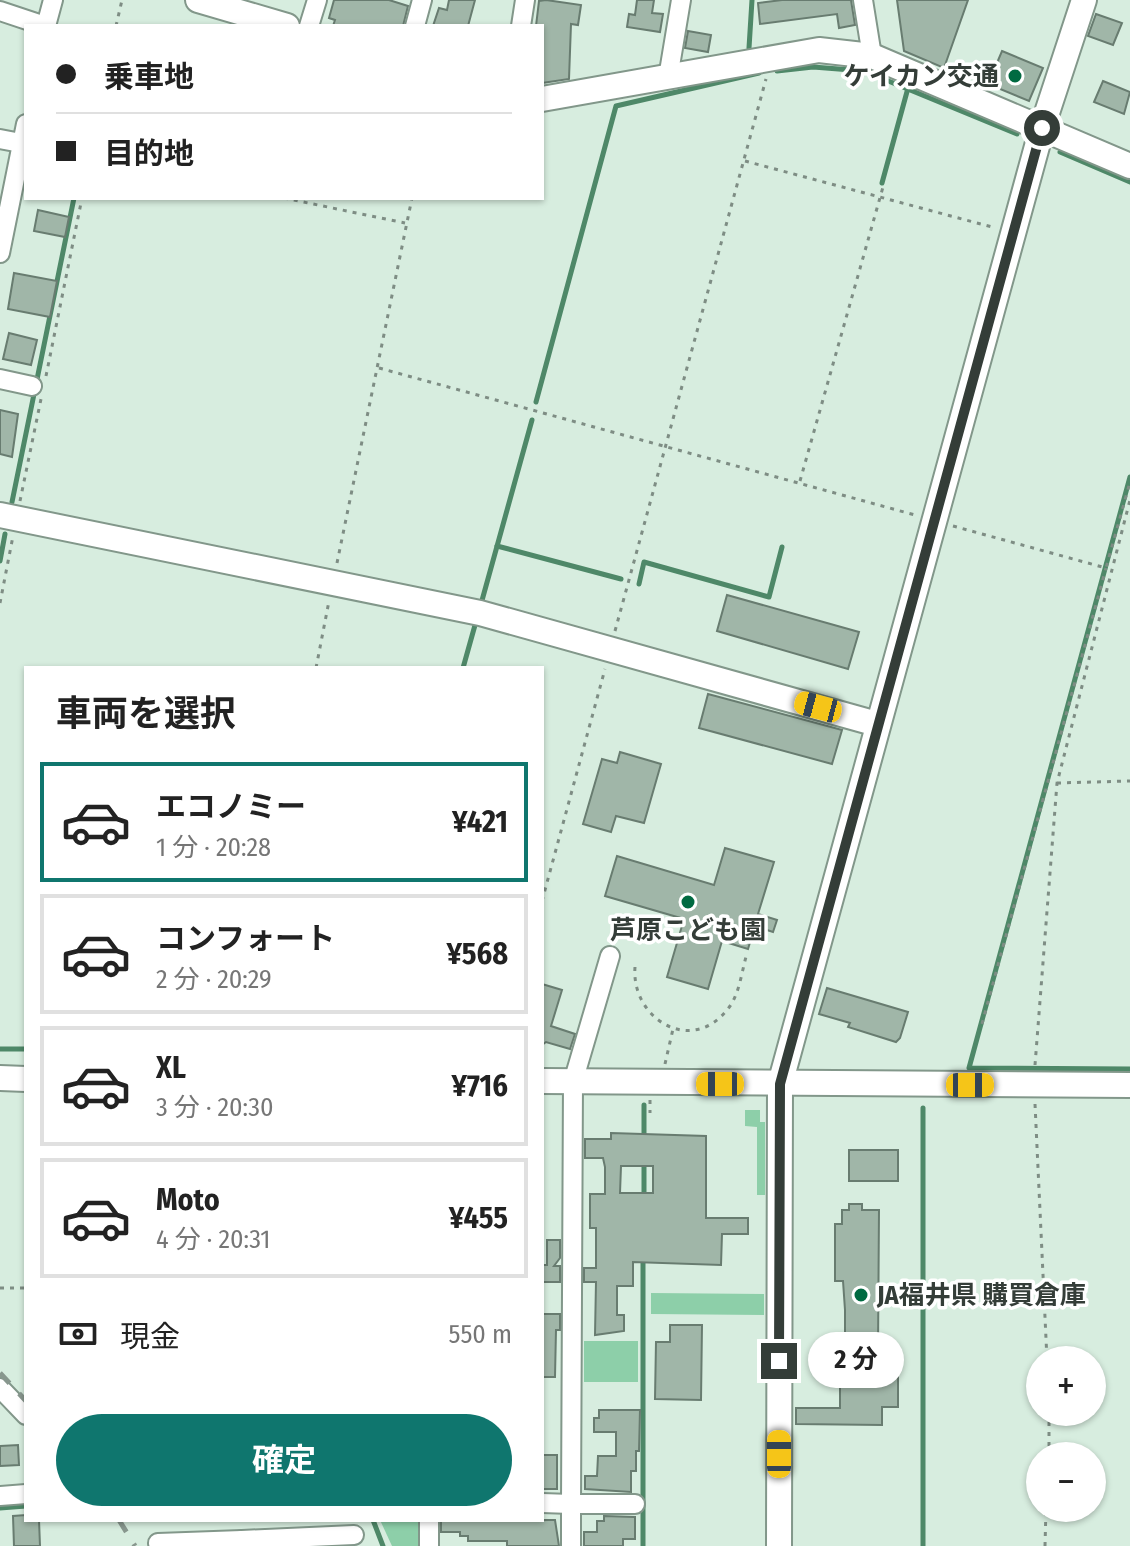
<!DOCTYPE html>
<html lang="ja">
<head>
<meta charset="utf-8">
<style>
	:root { --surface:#fff; --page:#f6f6f6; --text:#222; --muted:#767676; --line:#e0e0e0; --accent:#0f766e }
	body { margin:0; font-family:"Fira Sans Condensed","Noto Sans JP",sans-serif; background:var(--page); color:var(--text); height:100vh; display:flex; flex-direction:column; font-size:30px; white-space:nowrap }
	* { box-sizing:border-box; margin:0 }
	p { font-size:26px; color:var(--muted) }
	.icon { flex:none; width:44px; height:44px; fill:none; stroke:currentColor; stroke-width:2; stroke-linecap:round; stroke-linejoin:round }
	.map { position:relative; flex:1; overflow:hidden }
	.details { position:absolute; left:24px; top:666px; width:520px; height:856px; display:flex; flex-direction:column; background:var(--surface); border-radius:0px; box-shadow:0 2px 6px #0004 }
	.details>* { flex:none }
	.hud { position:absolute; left:24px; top:24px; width:520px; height:176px; border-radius:0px; box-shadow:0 2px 6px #0004; display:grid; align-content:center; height:176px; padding:0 32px; background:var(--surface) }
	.buttons { position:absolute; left:1026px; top:1346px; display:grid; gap:16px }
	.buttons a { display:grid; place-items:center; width:80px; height:80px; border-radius:50%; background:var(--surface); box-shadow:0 2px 6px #0004; font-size:40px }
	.end { position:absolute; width:36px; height:36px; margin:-18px; border:10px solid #343d38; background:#fff; box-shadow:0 0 0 4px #fff }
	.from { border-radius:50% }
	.bubble { position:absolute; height:56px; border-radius:28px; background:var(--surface); box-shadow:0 2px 6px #0004; font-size:26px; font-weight:700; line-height:56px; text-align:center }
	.car { position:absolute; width:24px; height:48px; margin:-24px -12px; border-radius:10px; box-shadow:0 0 6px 2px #0007; background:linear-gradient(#f5c518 24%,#345 0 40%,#f5c518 0 76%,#345 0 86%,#f5c518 0) }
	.hud b { display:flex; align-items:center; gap:28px; height:76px; font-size:30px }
	.hud b+b { border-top:2px solid var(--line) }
	.hud i { width:20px; height:20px; background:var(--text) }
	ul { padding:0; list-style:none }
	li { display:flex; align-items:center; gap:24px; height:120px; margin:0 16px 12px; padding:0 16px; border:4px solid var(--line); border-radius:0px }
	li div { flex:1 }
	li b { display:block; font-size:30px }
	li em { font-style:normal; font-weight:700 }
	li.on { border-color:var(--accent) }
	li>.icon { width:72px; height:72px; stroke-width:1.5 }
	h2 { padding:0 32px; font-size:36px; line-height:96px }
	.pay { display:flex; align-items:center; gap:20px; height:88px; padding:0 32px; font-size:30px }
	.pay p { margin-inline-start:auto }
	.action { display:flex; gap:16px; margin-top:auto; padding:16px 32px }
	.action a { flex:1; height:92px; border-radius:48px; background:var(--accent); color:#fff; font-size:32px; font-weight:700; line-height:92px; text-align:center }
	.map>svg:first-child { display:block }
</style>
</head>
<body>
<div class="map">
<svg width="1130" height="1546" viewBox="0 0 1130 1546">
	<rect width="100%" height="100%" fill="#d7eddf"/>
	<g fill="#8dcfa9">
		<polygon points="745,1110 760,1110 760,1122 765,1122 765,1195 757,1195 757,1127 745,1126"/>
		<polygon points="651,1293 764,1294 764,1315 651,1314"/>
		<rect x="584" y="1341" width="54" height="41"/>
		<polygon points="380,1520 421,1520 421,1546 392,1546"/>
	</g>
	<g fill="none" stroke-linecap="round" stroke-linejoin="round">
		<g stroke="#4e8868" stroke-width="5">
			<polyline points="749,48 752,0"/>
			<polyline points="777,71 813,67 864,71 1017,134"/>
			<polyline points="1060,152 1130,182"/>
			<polyline points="882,183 908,88"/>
			<polyline points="536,402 616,106 759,73"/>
			<polyline points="1130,477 969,1068 1130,1069"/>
			<polyline points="12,502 74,198"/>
			<polyline points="497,546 621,579"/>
			<polyline points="0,561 5,534"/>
			<polyline points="639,584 644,562 769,597 782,547"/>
			<polyline points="481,604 532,420"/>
			<polyline points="463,668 477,618"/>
			<polyline points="0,1049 26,1049"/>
			<polyline points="923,1108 923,1546"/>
			<polyline points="644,1140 644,1105"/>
			<polyline points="644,1196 644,1162"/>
			<polyline points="0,1508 26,1506"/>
			<polyline points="373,1520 383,1546"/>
			<polyline points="643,1546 643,1258"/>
		</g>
	</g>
	<g fill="#a0b6a8" stroke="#687c70" stroke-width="2" fill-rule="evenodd">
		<polygon points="334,0 389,0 408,6 403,26 333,26 335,20 329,18"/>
		<polygon points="449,0 475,0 468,26 433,26 439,8 447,10"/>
		<polygon points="546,0 581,5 578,25 571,24 569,79 542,83 542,26 536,26 539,1"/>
		<polygon points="637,0 654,0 652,13 663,14 660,32 627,27 629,14 635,15"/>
		<polygon points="782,0 851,0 855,25 839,28 837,14 760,24 758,3"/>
		<polygon points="897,0 968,0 944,68 904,51"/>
		<polygon points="1096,14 1122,23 1113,45 1088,36"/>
		<polygon points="688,31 711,35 708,52 685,48"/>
		<polygon points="1002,51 1043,68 1029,101 988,84"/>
		<polygon points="1103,81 1130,92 1124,114 1094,102"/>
		<polygon points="38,210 69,217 65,237 34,231"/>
		<polygon points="14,273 57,281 50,317 8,309"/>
		<polygon points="9,333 37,340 31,365 3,359"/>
		<polygon points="0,410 18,414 12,457 0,454"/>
		<polygon points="727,595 859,632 848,669 717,631"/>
		<polygon points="708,694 842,730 832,764 699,728"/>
		<polygon points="620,752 661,764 644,823 616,816 611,832 583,824 602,759 617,763"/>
		<polygon points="725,848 774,862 758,914 777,920 773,932 755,926 748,949 722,941 708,989 667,977 684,919 605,896 617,856 714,885"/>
		<polygon points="542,984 562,990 551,1026 575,1034 570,1049 546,1042 542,1045"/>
		<polygon points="827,988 908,1012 900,1038 896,1042 848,1027 850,1023 819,1014"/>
		<path d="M611,1133L706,1136V1218H748V1234H722L721,1265L633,1262V1286H617V1315H624V1331L595,1335L596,1282H584V1268H596V1228H590V1194H605V1167L603,1158H585V1139H611ZM621,1166H653V1193H620Z"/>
		<rect x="849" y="1150" width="49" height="31"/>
		<polygon points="849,1204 862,1204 862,1210 879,1210 878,1351 898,1351 898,1407 882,1407 882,1425 796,1424 796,1408 840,1408 840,1358 845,1358 845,1310 843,1281 835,1281 835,1224 842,1224 842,1210 849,1210"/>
		<polygon points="547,1240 560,1240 560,1258 554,1266 560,1266 560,1282 542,1282 542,1265 547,1265"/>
		<polygon points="542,1314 560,1314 560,1330 556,1330 555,1377 542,1377"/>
		<polygon points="670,1325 702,1325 701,1400 655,1399 656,1342 670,1342"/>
		<polygon points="599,1410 640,1410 639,1451 636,1451 636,1471 631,1471 631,1492 585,1489 585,1476 597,1476 598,1456 616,1456 616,1432 594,1432 594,1418 599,1418"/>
		<polygon points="18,1445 19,1465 0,1466 0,1446"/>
		<rect x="542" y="1455" width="15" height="34"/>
		<polygon points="26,1515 26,1520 39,1520 40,1546 14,1546 13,1516"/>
		<polygon points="604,1516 635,1517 635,1539 623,1539 623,1546 584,1546 584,1532 597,1532 597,1521 604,1521"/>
		<polygon points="441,1520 555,1520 559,1546 507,1546 507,1541 468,1541 468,1536 460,1536 460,1532 441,1532"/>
	</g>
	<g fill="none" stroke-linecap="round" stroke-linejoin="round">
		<defs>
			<g id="minor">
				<polyline points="863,0 872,56"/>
				<polyline points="0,11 45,26"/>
				<polyline points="46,26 53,0"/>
				<polyline points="309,26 317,0"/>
				<polyline points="415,26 422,0"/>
				<polyline points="521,26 525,0"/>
				<polyline points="668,78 681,0"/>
				<polyline points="0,139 26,144"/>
				<polyline points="0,253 26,124"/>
				<polyline points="0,379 32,386"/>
				<polyline points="0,1388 26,1415"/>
				<polyline points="0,1496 26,1494"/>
				<polyline points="542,1503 571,1504 573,1082 610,956"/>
				<polyline points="158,1543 242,1540"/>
				<polyline points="243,1546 242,1540 354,1535"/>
				<polyline points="429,1546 429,1520"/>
				<polyline points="571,1546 571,1504 635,1504"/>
			</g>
			<g id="tertiary">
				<polyline points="198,0 287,26"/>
				<polyline points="542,99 819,50 872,56 1130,166"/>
				<polyline points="0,515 480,613 877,724"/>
				<polyline points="0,1078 26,1079"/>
				<polyline points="542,1081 1130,1085"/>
				<polyline points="779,1546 780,1084 1042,128 1084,0"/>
			</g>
		</defs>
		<use href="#minor" stroke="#82978a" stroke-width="22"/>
		<use href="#tertiary" stroke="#82978a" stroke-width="28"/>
		<g stroke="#7e8d84" stroke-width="3" stroke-dasharray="4 6" stroke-linecap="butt">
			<polyline points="116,26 122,0"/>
			<polyline points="745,161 992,227"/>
			<polyline points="284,198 405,223"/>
			<polyline points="379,368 915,515"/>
			<polyline points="46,376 82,198"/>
			<polyline points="800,481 883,187"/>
			<polyline points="20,501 41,399"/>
			<polyline points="953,526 1106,568 1130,482"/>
			<polyline points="337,563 412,198"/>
			<polyline points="0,603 13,536"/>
			<polyline points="615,631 766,79"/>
			<polyline points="316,668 329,601"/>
			<polyline points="1057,783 1130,781"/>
			<polyline points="542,901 605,669"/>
			<path d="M635,967C631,1019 691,1055 727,1010C739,996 741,975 746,957"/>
			<polyline points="982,1024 1106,568"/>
			<polyline points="665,1064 673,1029"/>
			<polyline points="1035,1065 1057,783 1130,500"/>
			<polyline points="650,1100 650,1113"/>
			<polyline points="1035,1104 1047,1360"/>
			<polyline points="0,1288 26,1288"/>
			<polyline points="1049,1456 1049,1412"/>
			<polyline points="1045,1546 1046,1508"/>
		</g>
		<use href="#minor" stroke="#fff" stroke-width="18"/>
		<use href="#tertiary" stroke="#fff" stroke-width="24"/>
		<g stroke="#88978e" stroke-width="5" stroke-dasharray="14 14" stroke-linecap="butt">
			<polyline points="0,1373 26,1401"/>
			<polyline points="119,1520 135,1546"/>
		</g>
	</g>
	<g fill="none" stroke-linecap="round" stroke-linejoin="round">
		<polyline stroke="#343d38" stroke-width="10" points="779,1361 780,1084 1042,128"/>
	</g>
	<g fill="#006a41" stroke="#fff" stroke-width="3">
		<circle cx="1015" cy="76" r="8"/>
		<circle cx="688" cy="902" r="8"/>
		<circle cx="861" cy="1295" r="8"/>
	</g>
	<g text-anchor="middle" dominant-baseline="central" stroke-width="7" stroke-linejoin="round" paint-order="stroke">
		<g font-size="26" font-weight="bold" fill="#343d38" stroke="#fff" text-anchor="end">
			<text x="999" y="76">ケイカン交通</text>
			<text x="688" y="930" text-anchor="middle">芦原こども園</text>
			<text x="877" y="1295" text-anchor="start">JA福井県 購買倉庫</text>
		</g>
	</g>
</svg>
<div class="buttons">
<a>+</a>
<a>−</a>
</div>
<i class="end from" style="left:1042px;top:128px"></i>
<i class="end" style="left:779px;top:1361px"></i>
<div class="bubble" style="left:808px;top:1332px;width:96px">2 分</div>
<i class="car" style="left:818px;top:707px;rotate:285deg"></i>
<i class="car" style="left:720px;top:1084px;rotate:270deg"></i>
<i class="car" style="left:970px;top:1085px;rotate:90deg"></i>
<i class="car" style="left:779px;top:1454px;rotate:0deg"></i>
<div class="hud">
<b><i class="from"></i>乗車地</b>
<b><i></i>目的地</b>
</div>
<section class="details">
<h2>車両を選択</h2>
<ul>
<li class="on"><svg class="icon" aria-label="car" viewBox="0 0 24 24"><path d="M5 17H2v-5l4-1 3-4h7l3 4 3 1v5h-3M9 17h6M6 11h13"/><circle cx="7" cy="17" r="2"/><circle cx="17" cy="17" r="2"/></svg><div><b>エコノミー</b><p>1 分 · 20:28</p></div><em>¥421</em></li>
<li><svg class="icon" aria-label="car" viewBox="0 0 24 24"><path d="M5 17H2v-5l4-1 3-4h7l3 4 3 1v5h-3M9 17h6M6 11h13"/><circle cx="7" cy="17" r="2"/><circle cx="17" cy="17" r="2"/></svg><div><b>コンフォート</b><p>2 分 · 20:29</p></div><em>¥568</em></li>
<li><svg class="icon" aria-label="car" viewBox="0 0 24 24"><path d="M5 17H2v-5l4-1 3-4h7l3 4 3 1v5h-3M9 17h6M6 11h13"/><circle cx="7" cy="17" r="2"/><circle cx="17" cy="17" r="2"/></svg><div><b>XL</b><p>3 分 · 20:30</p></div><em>¥716</em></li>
<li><svg class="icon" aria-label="car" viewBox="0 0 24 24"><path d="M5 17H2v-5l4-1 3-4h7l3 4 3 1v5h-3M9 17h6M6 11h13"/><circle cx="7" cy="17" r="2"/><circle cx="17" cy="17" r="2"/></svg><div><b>Moto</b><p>4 分 · 20:31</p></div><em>¥455</em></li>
</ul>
<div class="pay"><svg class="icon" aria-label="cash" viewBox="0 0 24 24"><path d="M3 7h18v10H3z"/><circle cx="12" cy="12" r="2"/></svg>現金<p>550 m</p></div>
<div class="action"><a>確定</a></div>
</section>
</div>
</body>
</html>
